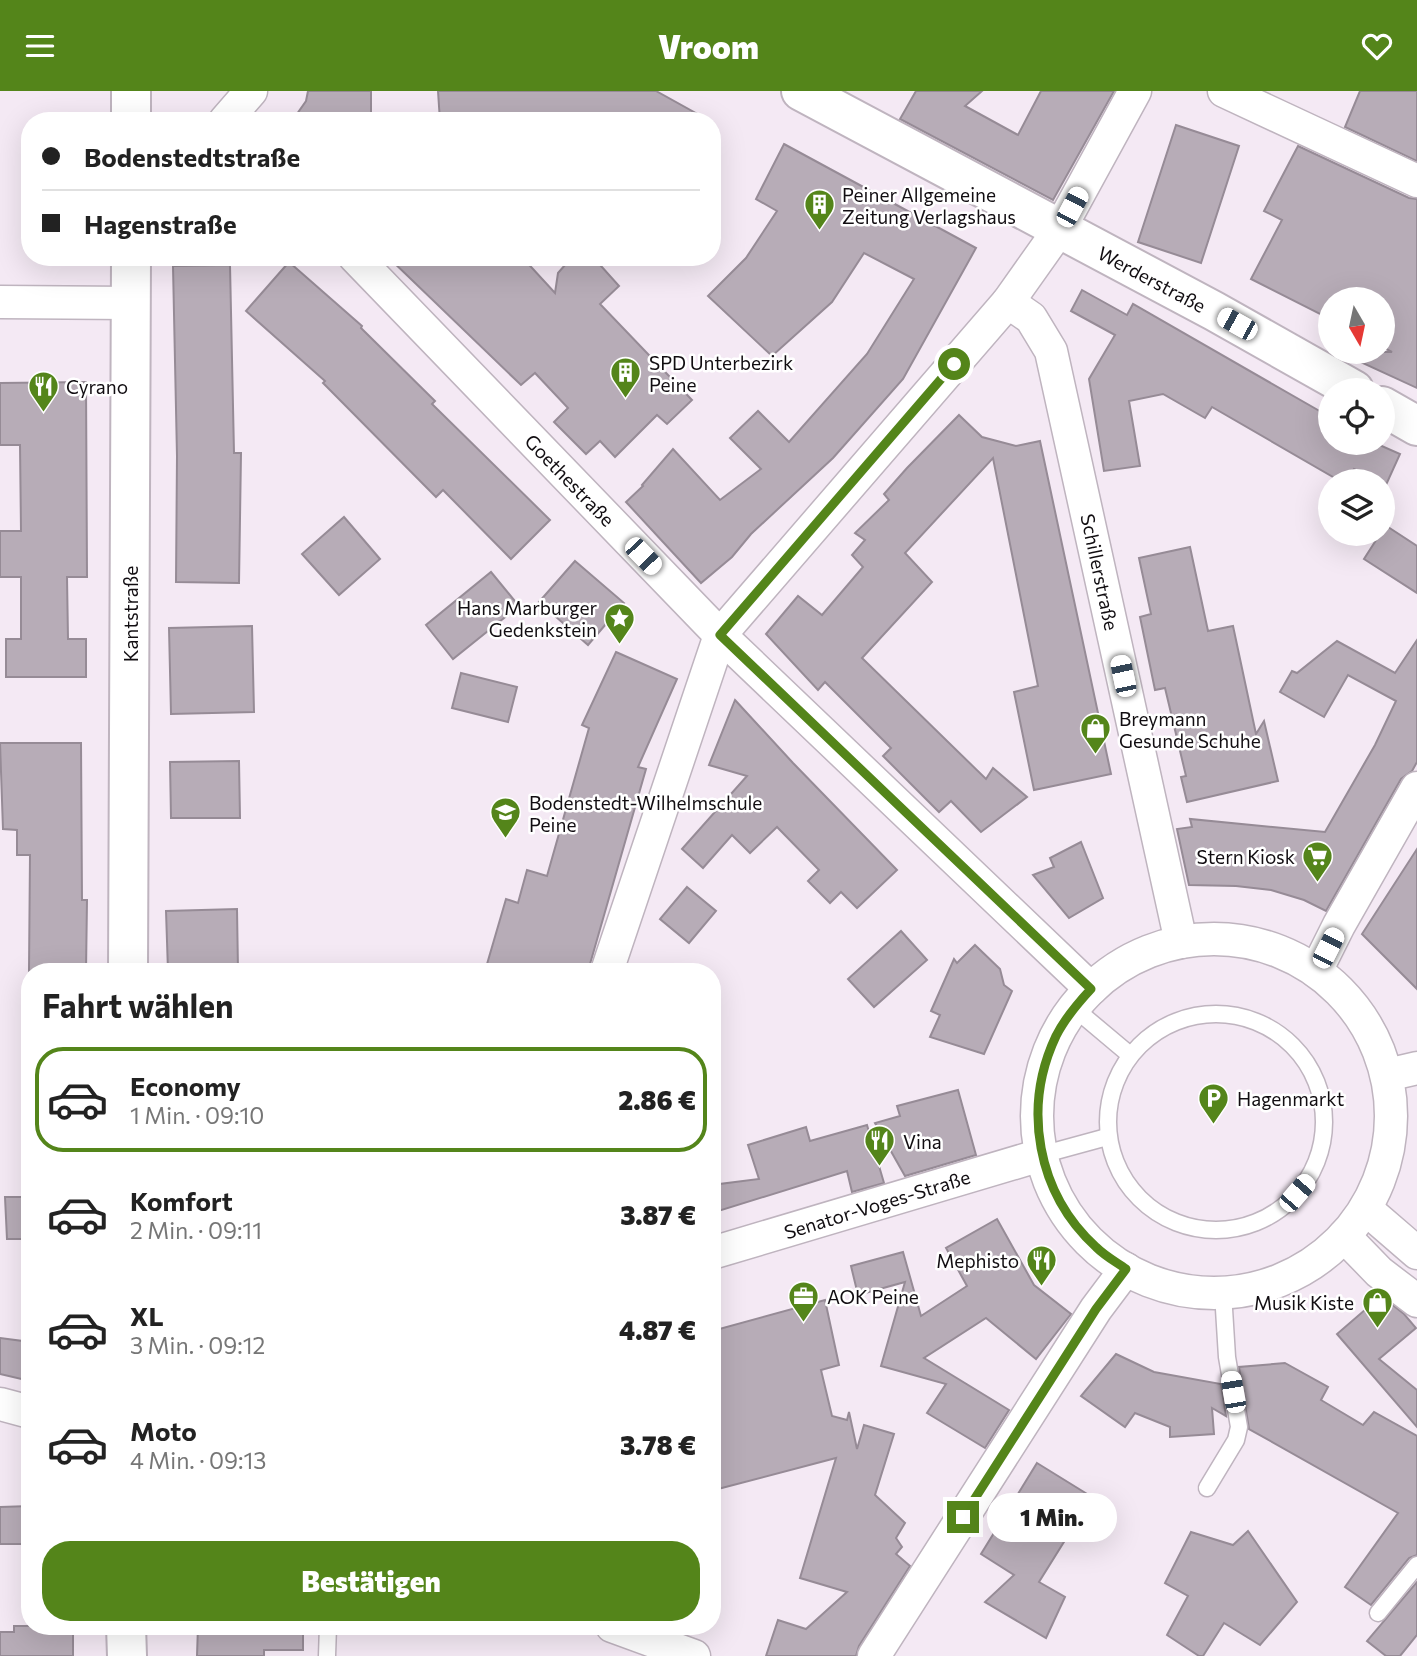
<!DOCTYPE html>
<html lang="de">
<head>
<meta charset="utf-8">
<style>
	:root { --surface:#fff; --page:#f2f2f2; --text:#222; --muted:#767676; --line:#e0e0e0; --accent:#54851a }
	body { margin:0; font-family:Commissioner,sans-serif; background:var(--page); color:var(--text); height:100vh; display:flex; flex-direction:column; font-size:26px; white-space:nowrap }
	* { box-sizing:border-box; margin:0 }
	p { font-size:23px; color:var(--muted) }
	.icon { flex:none; width:38px; height:38px; fill:none; stroke:currentColor; stroke-width:2; stroke-linecap:round; stroke-linejoin:round }
	.map { position:relative; flex:1; overflow:hidden }
	.drawer { position:absolute; left:21px; top:872px; width:700px; height:672px; display:flex; flex-direction:column; background:var(--surface); border-radius:28px; box-shadow:0 7px 28px #0002 }
	.drawer>* { flex:none }
	.banner { position:absolute; left:21px; top:21px; width:700px; height:154px; border-radius:28px; box-shadow:0 7px 28px #0002; display:grid; align-content:center; height:154px; padding:0 21px; background:var(--surface) }
	.needle { width:46px; rotate:171deg }
	.controls { position:absolute; left:1318px; top:196px; display:grid; gap:14px }
	.controls a { display:grid; place-items:center; width:77px; height:77px; border-radius:50%; background:var(--surface); box-shadow:0 7px 28px #0002; font-size:35px }
	.end { position:absolute; width:32px; height:32px; margin:-16px; border:9px solid #54851a; background:#fff; box-shadow:0 0 0 4px #fff }
	.from { border-radius:50% }
	.bubble { position:absolute; height:49px; border-radius:24px; background:var(--surface); box-shadow:0 7px 28px #0002; font-size:23px; font-weight:800; line-height:49px; text-align:center }
	.car { position:absolute; width:21px; height:42px; margin:-21px -10px; border-radius:9px; box-shadow:0 0 5px 2px #0007; background:linear-gradient(#fff 24%,#345 0 40%,#fff 0 76%,#345 0 86%,#fff 0) }
	.banner b { display:flex; align-items:center; gap:24px; height:66px; font-size:26px }
	.banner b+b { border-top:2px solid var(--line) }
	.banner i { width:18px; height:18px; background:var(--text) }
	ul { padding:0; list-style:none }
	li { display:flex; align-items:center; gap:21px; height:105px; margin:0 14px 10px; padding:0 7px; border:4px solid transparent; border-radius:28px }
	li div { flex:1 }
	li b { display:block; font-size:26px }
	li em { font-style:normal; font-weight:800 }
	li.active { border-color:var(--accent) }
	li>.icon { width:63px; height:63px; stroke-width:1.5 }
	h2 { padding:0 21px; font-size:32px; line-height:84px }
	.cta { display:flex; gap:14px; margin-top:auto; padding:14px 21px }
	.cta a { flex:1; height:80px; border-radius:28px; background:var(--accent); color:#fff; font-size:28px; font-weight:800; line-height:80px; text-align:center }
	header { display:flex; justify-content:space-between; align-items:center; height:91px; padding:0 21px; background:var(--accent); color:#fff; font-size:32px; font-weight:800 }
	.map>svg:first-child { display:block }
</style>
</head>
<body>
<header><svg class="icon" aria-label="menu" viewBox="0 0 24 24"><path d="M4 6h16M4 12h16M4 18h16"/></svg>Vroom<svg class="icon" aria-label="heart" viewBox="0 0 24 24"><path d="M12 20l-8-8c-3-5 5-10 8-4 3-6 11-1 8 4z"/></svg></header>
<div class="map">
<svg width="1417" height="1565" viewBox="0 0 1417 1565">
	<rect width="100%" height="100%" fill="#f4e9f4"/>
	<g fill="#b7acb7" stroke="#968b96" stroke-width="2">
		<polygon points="308,0 371,0 371,30 292,30 306,10"/>
		<polygon points="438,0 656,0 710,30 440,30"/>
		<polygon points="916,0 982,0 965,15 1018,44 1041,0 1114,0 1053,109 900,28"/>
		<polygon points="1360,0 1417,0 1417,70 1345,36"/>
		<polygon points="1176,34 1239,55 1201,172 1138,151"/>
		<polygon points="784,53 976,157 903,288 833,367 751,443 732,466 701,492 626,411 643,395 642,394 673,358 720,409 761,378 730,347 758,320 789,351 867,263 914,188 864,162 832,211 772,265 708,205 746,167 777,120 756,108"/>
		<polygon points="1298,55 1409,107 1417,108 1417,297 1339,261 1392,261 1382,256 1382,208 1330,208 1322,224 1251,188 1282,129 1264,120"/>
		<polygon points="388,166 522,166 555,202 558,182 572,166 593,166 619,195 600,213 692,309 667,333 657,324 615,366 600,350 586,363 554,331 568,317 535,282 521,294"/>
		<polygon points="289,171 362,235 361,237 435,310 432,313 550,429 511,468 443,399 436,406 323,292 325,290 246,220"/>
		<polygon points="230,174 234,362 241,362 239,492 176,491 177,365 173,175"/>
		<polygon points="1082,199 1127,224 1133,213 1330,326 1330,352 1375,352 1400,363 1386,394 1354,378 1346,390 1340,390 1212,316 1205,327 1163,303 1129,310 1140,375 1104,380 1089,288 1115,244 1071,220"/>
		<polygon points="86,291 87,486 67,486 68,548 86,548 86,586 6,586 6,548 21,548 21,486 0,486 0,440 21,440 20,354 0,354 0,292"/>
		<polygon points="959,324 982,346 1016,355 1040,350 1111,683 1034,699 1014,601 1038,595 993,367 905,462 932,491 862,567 986,688 993,677 1027,706 981,741 951,710 939,721 883,665 891,657 825,591 818,599 766,543 798,505 822,524 863,476 852,464 865,449 855,442 889,409 884,403 907,377"/>
		<polygon points="344,426 380,468 339,504 302,463"/>
		<polygon points="1385,434 1417,455 1417,502 1364,468 1380,443 1382,443"/>
		<polygon points="1190,456 1208,540 1233,535 1256,643 1264,630 1278,690 1187,711 1181,686 1186,685 1165,597 1155,599 1140,526 1151,523 1139,467"/>
		<polygon points="575,470 624,512 588,554 539,511"/>
		<polygon points="491,481 519,515 453,568 426,534"/>
		<polygon points="252,535 254,621 171,623 169,537"/>
		<polygon points="1417,549 1417,671 1412,680 1401,688 1326,820 1304,809 1271,799 1236,795 1189,794 1177,738 1192,736 1190,728 1325,741 1375,654 1396,610 1348,584 1324,626 1280,601 1292,580 1297,582 1337,550 1395,582"/>
		<polygon points="616,561 677,588 638,676 646,678 588,880 485,880 506,808 518,812 527,779 547,785 589,637 582,634"/>
		<polygon points="461,582 517,596 508,631 452,617"/>
		<polygon points="735,609 793,672 897,779 857,817 841,801 830,812 808,790 819,779 777,736 750,762 732,744 703,777 682,758 747,685 709,674"/>
		<polygon points="0,652 81,652 82,809 87,809 86,880 29,880 30,764 17,764 17,739 3,738"/>
		<polygon points="239,670 240,727 171,727 170,671"/>
		<polygon points="1081,751 1103,807 1069,827 1033,784 1054,776 1050,767"/>
		<polygon points="1417,758 1417,898 1362,843"/>
		<polygon points="687,796 716,820 689,852 660,828"/>
		<polygon points="237,818 238,880 168,880 166,820"/>
		<polygon points="901,840 927,869 874,916 848,888"/>
		<polygon points="975,854 1000,878 1004,894 1012,900 984,963 930,946 940,924 931,920 954,868 957,872"/>
		<polygon points="958,999 976,1064 905,1085 875,1032 900,1025 897,1015"/>
		<polygon points="867,1034 884,1092 852,1101 847,1080 712,1122 712,1094 759,1088 748,1054 806,1036 810,1050"/>
		<polygon points="5,1106 30,1106 30,1148 7,1148"/>
		<polygon points="997,1128 1034,1194 1071,1223 1036,1268 986,1227 924,1267 1009,1319 985,1357 927,1322 946,1293 881,1275 905,1191 858,1204 851,1175 903,1161 921,1225 967,1195 946,1157"/>
		<polygon points="1381,1205 1404,1223 1416,1237 1379,1268 1417,1299 1417,1336 1337,1243"/>
		<polygon points="825,1209 839,1274 821,1279 832,1325 847,1329 849,1321 857,1358 864,1334 894,1343 875,1404 905,1432 896,1447 902,1456 896,1463 910,1475 859,1555 856,1565 766,1565 778,1529 806,1538 847,1501 800,1487 836,1367 718,1398 712,1377 712,1240"/>
		<polygon points="0,1247 30,1251 30,1290 0,1283"/>
		<polygon points="1116,1263 1154,1281 1221,1293 1226,1325 1212,1317 1214,1343 1170,1346 1170,1336 1135,1322 1125,1336 1081,1305"/>
		<polygon points="1285,1272 1328,1296 1321,1309 1363,1334 1374,1321 1417,1345 1417,1464 1409,1467 1371,1514 1345,1496 1398,1422 1249,1338 1239,1276"/>
		<polygon points="1037,1372 1092,1406 1039,1491 1065,1506 1046,1547 985,1511 1014,1484 981,1463"/>
		<polygon points="30,1415 30,1453 0,1453 0,1416"/>
		<polygon points="1248,1440 1297,1511 1260,1554 1224,1532 1203,1565 1199,1565 1167,1544 1188,1505 1165,1492 1191,1441 1233,1454"/>
		<polygon points="1417,1491 1417,1544 1400,1565 1386,1565 1367,1550"/>
		<polygon points="14,1535 73,1535 73,1565 0,1565 0,1541 14,1541"/>
		<polygon points="198,1535 303,1535 303,1559 264,1559 264,1565 197,1565"/>
	</g>
	<g fill="none" stroke-linecap="round" stroke-linejoin="round">
		<defs>
			<g id="lane">
				<polyline points="1074,917 1130,964"/>
				<circle cx="1216" cy="1031" r="108"/>
				<polyline points="1041,1064 1107,1046"/>
				<polyline points="1207,1397 1236,1349 1239,1336 1227,1266 1223,1202"/>
				<polyline points="1378,1522 1417,1474"/>
				<polyline points="327,1565 328,1535"/>
			</g>
			<g id="street">
				<polyline points="1224,0 1417,90"/>
				<polyline points="225,30 251,0"/>
				<polyline points="355,166 720,544 1091,898"/>
				<polyline points="0,211 131,212"/>
				<polyline points="1008,211 1031,227 1051,260 1181,851"/>
				<circle cx="1214" cy="1025" r="177"/>
				<polyline points="607,880 720,544 1008,211 1059,139 1135,0"/>
				<polyline points="1316,880 1339,834 1417,697"/>
				<polyline points="1387,984 1417,977"/>
				<polyline points="1366,1118 1417,1162"/>
				<polyline points="1344,1145 1379,1181 1417,1210"/>
				<polyline points="712,1162 1041,1064"/>
				<polyline points="0,1313 30,1321"/>
				<polyline points="612,1535 694,1565"/>
				<polyline points="874,1565 1096,1218 1126,1178"/>
			</g>
			<g id="secondary">
				<polyline points="801,0 1214,220 1354,299"/>
				<polyline points="131,30 131,0"/>
				<polyline points="1382,315 1417,335"/>
				<polyline points="128,880 131,166"/>
				<polyline points="126,1535 127,1565"/>
			</g>
		</defs>
		<use href="#lane" stroke="#bfb4bf" stroke-width="19"/>
		<use href="#street" stroke="#bfb4bf" stroke-width="35"/>
		<use href="#secondary" stroke="#bfb4bf" stroke-width="42"/>
		<use href="#lane" stroke="#fff" stroke-width="16"/>
		<use href="#street" stroke="#fff" stroke-width="32"/>
		<use href="#secondary" stroke="#fff" stroke-width="38"/>
	</g>
	<g fill="none" stroke-linecap="round" stroke-linejoin="round">
		<path stroke="#54851a" stroke-width="9" d="M954,273L720,544L1091,898C1078,912 1065,927 1056,945C1022,1017 1037,1102 1096,1156C1105,1165 1116,1171 1126,1178L1096,1218L963,1426"/>
	</g>
	<defs>
		<symbol id="building-pin" viewBox="-11 -11 22 30"><path d="M0 17L-7.5 6A9.5 9.5 0 1 1 7.5 6Z" fill="#54851a" stroke="#fff"/><path d="M-4-6H4V6H1V3H-1V6H-4ZM-2.5-4.3h1.7v1.8h-1.7ZM.8-4.3h1.7v1.8H.8ZM-2.5-1h1.7V.8h-1.7ZM.8-1h1.7V.8H.8Z" fill="#fff"/></symbol>
		<symbol id="restaurant-pin" viewBox="-11 -11 22 30"><path d="M0 17L-7.5 6A9.5 9.5 0 1 1 7.5 6Z" fill="#54851a" stroke="#fff"/><path d="M-5-6h1v4h1v-4h1v4h1v-4h1v5L-1.5 .5V6h-2V.5L-5-1ZM5-6V6H3V1.5H1.5Q1.5-4 5-6Z" fill="#fff"/></symbol>
		<symbol id="sight-pin" viewBox="-11 -11 22 30"><path d="M0 17L-7.5 6A9.5 9.5 0 1 1 7.5 6Z" fill="#54851a" stroke="#fff"/><path d="M0-6L1.8-2.2L6-1.7L2.9 1.2L3.7 5.4L0 3.3L-3.7 5.4L-2.9 1.2L-6-1.7L-1.8-2.2Z" fill="#fff"/></symbol>
		<symbol id="shop-pin" viewBox="-11 -11 22 30"><path d="M0 17L-7.5 6A9.5 9.5 0 1 1 7.5 6Z" fill="#54851a" stroke="#fff"/><path d="M-5-2.5h2.3a2.7 3.5 0 0 1 5.4 0H5L5.5 6h-11ZM-1.5-2.5h3a1.5 2.3 0 0 0-3 0Z" fill="#fff"/></symbol>
		<symbol id="school-pin" viewBox="-11 -11 22 30"><path d="M0 17L-7.5 6A9.5 9.5 0 1 1 7.5 6Z" fill="#54851a" stroke="#fff"/><path d="M0-5L7-2L0 1L-7-2ZM-4 1L0 2.5L4 1V4Q0 6-4 4Z" fill="#fff"/></symbol>
		<symbol id="supermarket-pin" viewBox="-11 -11 22 30"><path d="M0 17L-7.5 6A9.5 9.5 0 1 1 7.5 6Z" fill="#54851a" stroke="#fff"/><path d="M-6-5.5h2.5l.6 2H6L4.5 2H-2.5L-4.4-4H-6ZM-1.5 3.2a1.3 1.3 0 1 0 .1 0ZM3 3.2a1.3 1.3 0 1 0 .1 0Z" fill="#fff"/></symbol>
		<symbol id="parking-pin" viewBox="-11 -11 22 30"><path d="M0 17L-7.5 6A9.5 9.5 0 1 1 7.5 6Z" fill="#54851a" stroke="#fff"/><path d="M-3.5-5.5H1a3.5 3.5 0 0 1 0 7H-1V5.5H-3.5ZM-1-3.4V-.6H.8a1.4 1.4 0 0 0 0-2.8Z" fill="#fff"/></symbol>
		<symbol id="office-pin" viewBox="-11 -11 22 30"><path d="M0 17L-7.5 6A9.5 9.5 0 1 1 7.5 6Z" fill="#54851a" stroke="#fff"/><path d="M-6-3h4V-5.5h4V-3h4V5H-6ZM-1-4.5V-3h2v-1.5ZM-6 0V1H6V0Z" fill="#fff"/></symbol>
	</defs>
	<g fill-rule="evenodd">
		<use href="#building-pin" x="802" y="96" width="35" height="47"/>
		<use href="#building-pin" x="608" y="264" width="35" height="47"/>
		<use href="#restaurant-pin" x="26" y="278" width="35" height="47"/>
		<use href="#sight-pin" x="602" y="510" width="35" height="47"/>
		<use href="#shop-pin" x="1078" y="620" width="35" height="47"/>
		<use href="#school-pin" x="488" y="704" width="35" height="47"/>
		<use href="#supermarket-pin" x="1300" y="748" width="35" height="47"/>
		<use href="#parking-pin" x="1196" y="990" width="35" height="47"/>
		<use href="#restaurant-pin" x="862" y="1032" width="35" height="47"/>
		<use href="#restaurant-pin" x="1024" y="1152" width="35" height="47"/>
		<use href="#office-pin" x="786" y="1188" width="35" height="47"/>
		<use href="#shop-pin" x="1360" y="1194" width="35" height="47"/>
	</g>
	<g text-anchor="middle" dominant-baseline="central" stroke-width="5" stroke-linejoin="round" paint-order="stroke">
		<g font-size="19" fill="#110d11" stroke="#fff" text-anchor="start">
			<text x="842" y="103">Peiner Allgemeine<tspan x="842" dy="22">Zeitung Verlagshaus</tspan></text>
			<text x="649" y="271">SPD Unterbezirk<tspan x="649" dy="22">Peine</tspan></text>
			<text x="66" y="295">Cyrano</text>
			<text x="597" y="516" text-anchor="end">Hans Marburger<tspan x="597" dy="22">Gedenkstein</tspan></text>
			<text x="1119" y="627">Breymann<tspan x="1119" dy="22">Gesunde Schuhe</tspan></text>
			<text x="529" y="711">Bodenstedt-Wilhelmschule<tspan x="529" dy="22">Peine</tspan></text>
			<text x="1295" y="765" text-anchor="end">Stern Kiosk</text>
			<text x="1237" y="1007">Hagenmarkt</text>
			<text x="903" y="1050">Vina</text>
			<text x="1019" y="1169" text-anchor="end">Mephisto</text>
			<text x="827" y="1205">AOK Peine</text>
			<text x="1354" y="1211" text-anchor="end">Musik Kiste</text>
		</g>
		<g font-size="19" fill="#110d11" stroke="#fff">
			<text transform="translate(1152 188) rotate(28)">Werderstraße</text>
			<text transform="translate(570 389) rotate(46)">Goethestraße</text>
			<text transform="translate(1100 481) rotate(78)">Schillerstraße</text>
			<text transform="translate(130 523) rotate(-90)">Kantstraße</text>
			<text transform="translate(877 1113) rotate(-17)">Senator-Voges-Straße</text>
		</g>
	</g>
</svg>
<div class="controls">
<a><svg class="needle" viewBox="-14 -14 28 28"><path d="M0-13l5 13h-10z" fill="#e53935"/><path d="M0 13l5-13h-10z" fill="#767676"/></svg></a>
<a><svg class="icon" aria-label="locate" viewBox="0 0 24 24"><circle cx="12" cy="12" r="6"/><path d="M12 2v4M12 18v4M2 12h4M18 12h4"/></svg></a>
<a><svg class="icon" aria-label="layers" viewBox="0 0 24 24"><path d="M12 4l9 5-9 5-9-5zM3 14l9 5 9-5"/></svg></a>
</div>
<i class="end from" style="left:954px;top:273px"></i>
<i class="end" style="left:963px;top:1426px"></i>
<div class="bubble" style="left:987px;top:1402px;width:130px">1 Min.</div>
<i class="car" style="left:1072px;top:116px;rotate:28deg"></i>
<i class="car" style="left:1237px;top:233px;rotate:299deg"></i>
<i class="car" style="left:643px;top:465px;rotate:136deg"></i>
<i class="car" style="left:1123px;top:585px;rotate:348deg"></i>
<i class="car" style="left:1328px;top:857px;rotate:27deg"></i>
<i class="car" style="left:1297px;top:1102px;rotate:41deg"></i>
<i class="car" style="left:1233px;top:1301px;rotate:350deg"></i>
<div class="banner">
<b><i class="from"></i>Bodenstedtstraße</b>
<b><i></i>Hagenstraße</b>
</div>
<section class="drawer">
<h2>Fahrt wählen</h2>
<ul>
<li class="active"><svg class="icon" aria-label="car" viewBox="0 0 24 24"><path d="M5 17H2v-5l4-1 3-4h7l3 4 3 1v5h-3M9 17h6M6 11h13"/><circle cx="7" cy="17" r="2"/><circle cx="17" cy="17" r="2"/></svg><div><b>Economy</b><p>1 Min. · 09:10</p></div><em>2.86 €</em></li>
<li><svg class="icon" aria-label="car" viewBox="0 0 24 24"><path d="M5 17H2v-5l4-1 3-4h7l3 4 3 1v5h-3M9 17h6M6 11h13"/><circle cx="7" cy="17" r="2"/><circle cx="17" cy="17" r="2"/></svg><div><b>Komfort</b><p>2 Min. · 09:11</p></div><em>3.87 €</em></li>
<li><svg class="icon" aria-label="car" viewBox="0 0 24 24"><path d="M5 17H2v-5l4-1 3-4h7l3 4 3 1v5h-3M9 17h6M6 11h13"/><circle cx="7" cy="17" r="2"/><circle cx="17" cy="17" r="2"/></svg><div><b>XL</b><p>3 Min. · 09:12</p></div><em>4.87 €</em></li>
<li><svg class="icon" aria-label="car" viewBox="0 0 24 24"><path d="M5 17H2v-5l4-1 3-4h7l3 4 3 1v5h-3M9 17h6M6 11h13"/><circle cx="7" cy="17" r="2"/><circle cx="17" cy="17" r="2"/></svg><div><b>Moto</b><p>4 Min. · 09:13</p></div><em>3.78 €</em></li>
</ul>
<div class="cta"><a>Bestätigen</a></div>
</section>
</div>
</body>
</html>
